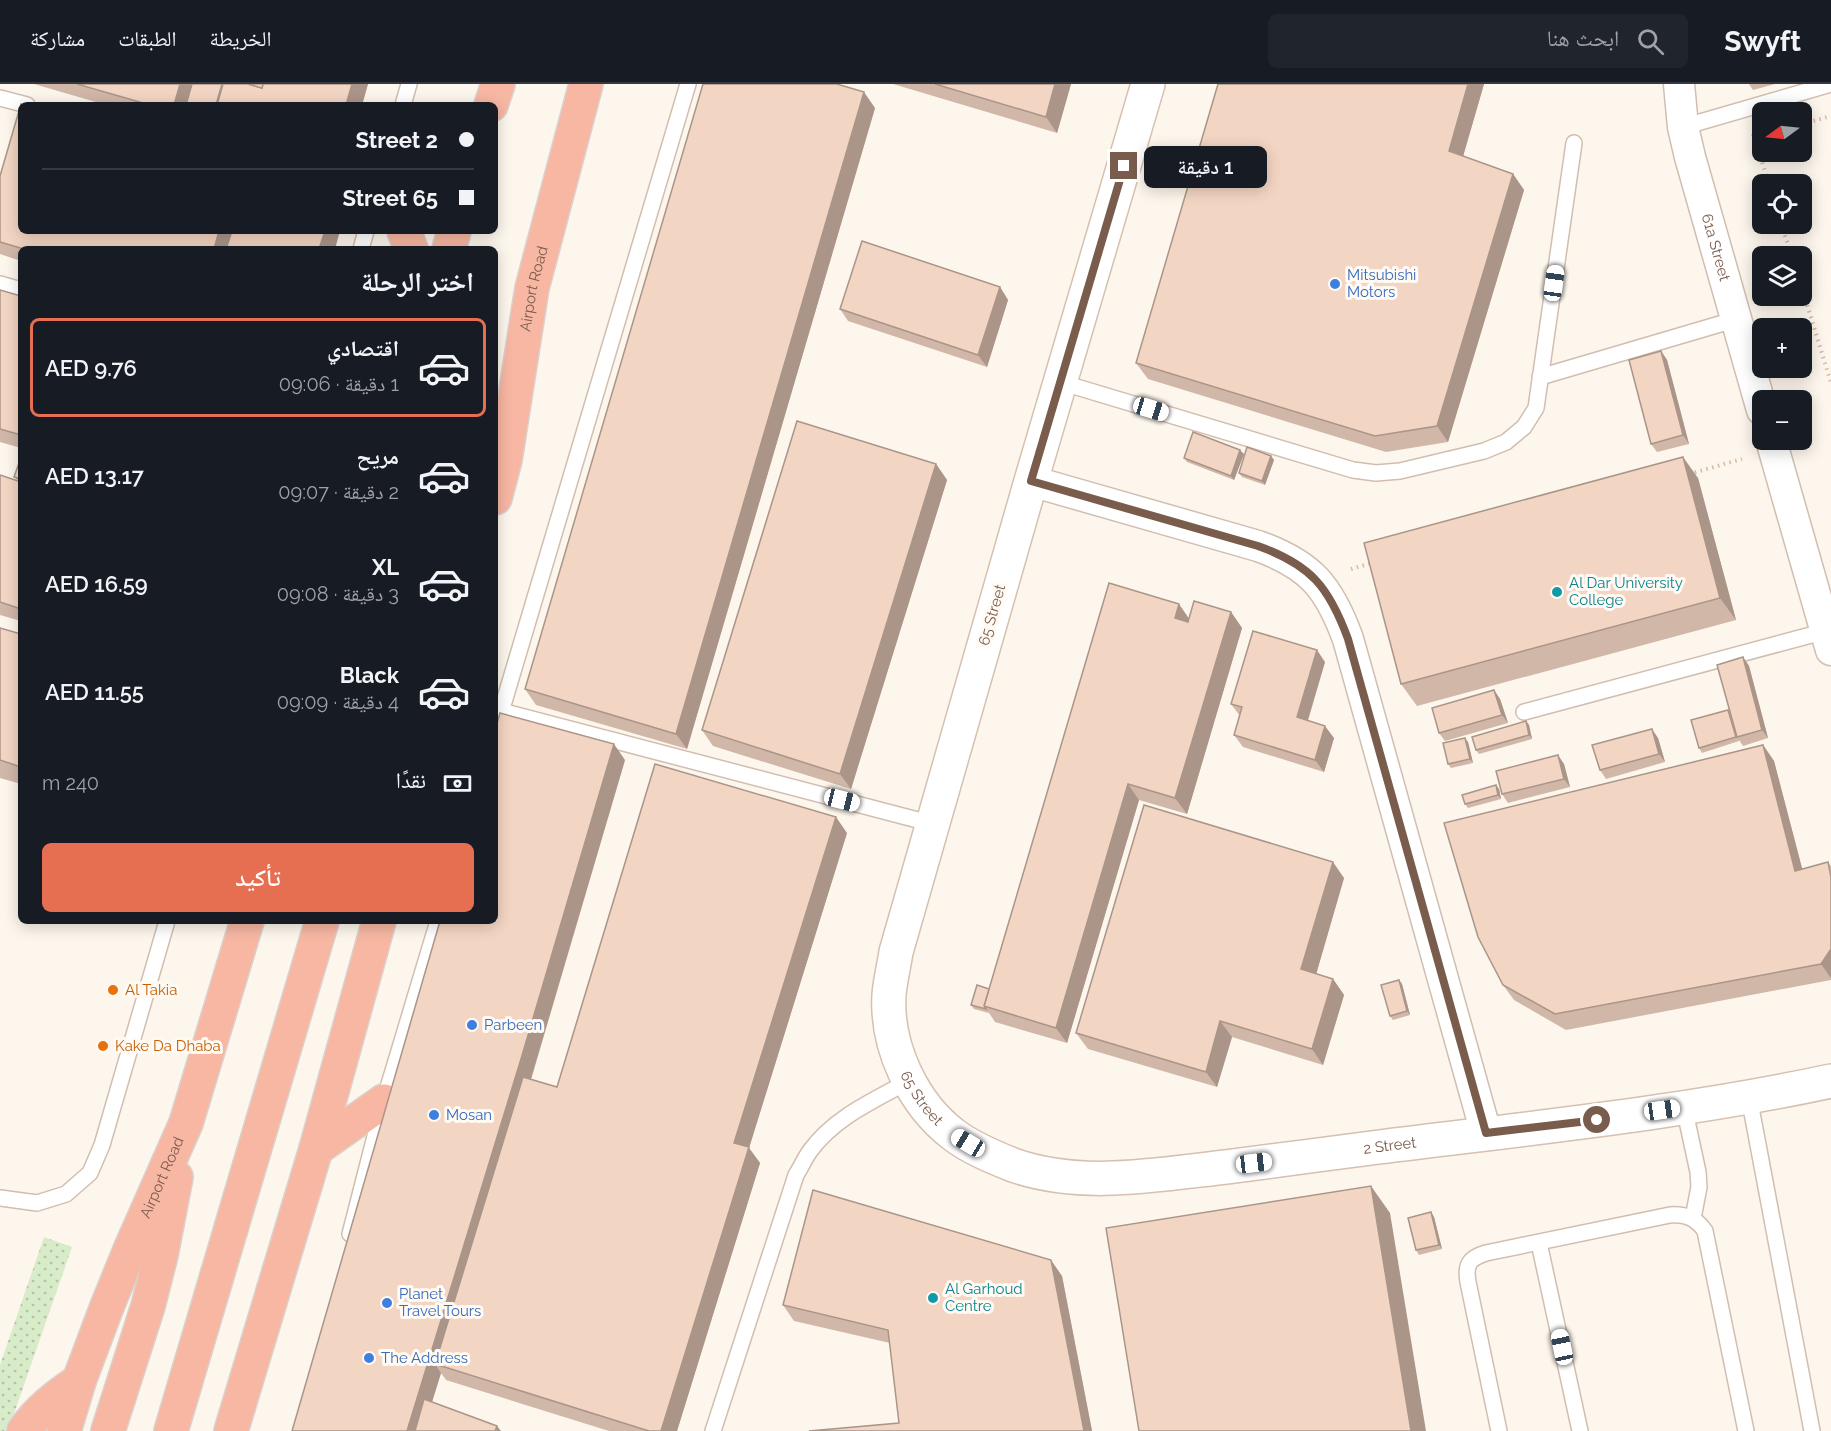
<!DOCTYPE html>
<html lang="ar">
<head>
<meta charset="utf-8">
<style>
	:root { --surface:#171b24; --page:#20242c; --text:#f1f3f6; --muted:#9ea1a6; --line:#363941; --accent:#e76f51 }
	body { margin:0; font-family:Raleway,"Noto Naskh Arabic",sans-serif; background:var(--page); color:var(--text); direction:rtl; height:100vh; display:flex; flex-direction:column; font-size:22px; white-space:nowrap }
	* { box-sizing:border-box; margin:0 }
	p { font-size:20px; color:var(--muted) }
	.icon { flex:none; width:33px; height:33px; fill:none; stroke:currentColor; stroke-width:2; stroke-linecap:round; stroke-linejoin:round }
	.map { position:relative; flex:1; overflow:hidden; direction:ltr }
	.panel { position:absolute; left:18px; top:162px; width:480px; height:678px; display:flex; flex-direction:column; background:var(--surface); border-radius:9px; box-shadow:0 3px 15px #0003; direction:rtl }
	.panel>* { flex:none }
	.guide { position:absolute; left:18px; top:18px; width:480px; height:132px; border-radius:9px; box-shadow:0 3px 15px #0003; direction:rtl; display:grid; align-content:center; height:132px; padding:0 24px; background:var(--surface) }
	.needle { width:39px; rotate:255deg }
	.buttons { position:absolute; left:1752px; top:18px; display:grid; gap:12px }
	.buttons a { display:grid; place-items:center; width:60px; height:60px; border-radius:9px; background:var(--surface); box-shadow:0 3px 15px #0003; font-size:30px }
	.end { position:absolute; width:27px; height:27px; margin:-14px; border:8px solid #7a5c4d; background:#fff; box-shadow:0 0 0 3px #fff }
	.from { border-radius:50% }
	.bubble { position:absolute; height:42px; border-radius:9px; background:var(--surface); box-shadow:0 3px 15px #0003; font-size:20px; font-weight:600; line-height:42px; text-align:center; direction:rtl }
	.car { position:absolute; width:18px; height:36px; margin:-18px -9px; border-radius:8px; box-shadow:0 0 4px 2px #0007; background:linear-gradient(#fff 24%,#345 0 40%,#fff 0 76%,#345 0 86%,#fff 0) }
	.guide b { display:flex; align-items:center; gap:21px; height:57px; font-size:22px }
	.guide b+b { border-top:2px solid var(--line) }
	.guide i { width:15px; height:15px; background:var(--text) }
	ul { padding:0; list-style:none }
	li { display:flex; align-items:center; gap:18px; height:99px; margin:0 12px 9px; padding:0 12px; border:3px solid transparent; border-radius:9px }
	li div { flex:1 }
	li b { display:block; font-size:22px }
	li em { font-style:normal; font-weight:600 }
	li.current { border-color:var(--accent) }
	li>.icon { width:54px; height:54px; stroke-width:1.5 }
	h2 { padding:0 24px; font-size:27px; line-height:72px }
	.pay { display:flex; align-items:center; gap:15px; height:66px; padding:0 24px; font-size:22px }
	.pay p { margin-inline-start:auto }
	.button { display:flex; gap:12px; margin-top:auto; padding:12px 24px }
	.button a { flex:1; height:69px; border-radius:9px; background:var(--accent); color:#fff; font-size:24px; font-weight:600; line-height:69px; text-align:center }
	header { display:flex; align-items:center; gap:36px; box-sizing:border-box; height:84px; padding:0 30px; background:var(--surface); border-bottom:2px solid var(--line) }
	header strong { font-size:28px }
	nav { display:flex; gap:33px; margin-inline-start:auto; font-size:21px }
	.search { width:420px; height:54px; background:var(--page); display:flex; align-items:center; gap:15px; box-sizing:border-box; padding:0 21px; border-radius:9px; color:var(--muted); font-size:22px }
	.map>svg:first-child { display:block }
</style>
</head>
<body>
<header>
<strong>Swyft</strong>
<div class="search"><svg class="icon" aria-label="search" viewBox="0 0 24 24"><circle cx="10" cy="10" r="6"/><path d="M15 15l6 6"/></svg>ابحث هنا</div>
<nav><a>الخريطة</a><a>الطبقات</a><a>مشاركة</a></nav>
</header>
<div class="map">
<svg width="1831" height="1347" viewBox="0 0 1831 1347">
	<defs>
		<pattern id="grass-dots" width="8" height="8" patternUnits="userSpaceOnUse" patternTransform="scale(1.5)"><rect width="8" height="8" fill="#d8ecc9"/><path d="M2 2h.1M6 6h.1" fill="none" stroke="#b4c2a5" stroke-width="1.8" stroke-linecap="round"/></pattern>
	</defs>
	<rect width="100%" height="100%" fill="#fdf6ec"/>
	<polygon fill="url(#grass-dots)" points="44,1153 72,1163 8,1347 0,1347 0,1281"/>
	<g fill="none" stroke-linecap="round" stroke-linejoin="round">
		<defs>
			<g id="lane">
				<polyline points="0,14 27,21"/>
				<polyline points="403,21 409,0"/>
				<polyline points="1683,43 1831,0"/>
				<polyline points="361,165 366,147"/>
				<polyline points="0,200 21,206"/>
				<polyline points="1540,293 1737,235"/>
				<polyline points="1060,298 1353,386 1376,389 1400,387 1484,367 1506,358 1524,343 1536,324 1574,59"/>
				<polyline points="501,627 933,740"/>
				<polyline points="1524,628 1826,547"/>
				<polyline points="495,648 688,0"/>
				<polyline points="1749,1013 1812,1347"/>
				<polyline points="1684,1023 1698,1088 1699,1103 1693,1134"/>
				<polyline points="0,1114 37,1119 66,1110 90,1089 102,1061 167,837"/>
				<polyline points="350,1150 384,1017 438,837"/>
				<polyline points="1539,1159 1580,1347"/>
				<path d="M713,1347L796,1091C801,1083 805,1074 810,1067C835,1033 873,1017 909,997"/>
				<path d="M1499,1347L1468,1198C1465,1181 1469,1174 1486,1169L1670,1131C1686,1130 1696,1134 1705,1147L1746,1347"/>
			</g>
			<g id="street">
				<path id="s1" d="M1679,0L1683,43L1690,73L1762,326"/>
				<polyline points="1771,356 1831,566"/>
				<path d="M1031,397L1258,462C1311,481 1329,503 1348,555L1486,1049"/>
			</g>
			<g id="secondary">
				<path id="s2" d="M1148,0L1031,397L896,868C894,882 890,897 889,911C886,963 913,1020 954,1051C971,1064 993,1073 1013,1081C1081,1105 1156,1091 1226,1083C1277,1076 1328,1070 1379,1063C1530,1044 1682,1029 1831,997"/>
			</g>
			<g id="highway">
				<polyline points="491,21 498,0"/>
				<polyline points="404,147 411,165"/>
				<polyline points="449,165 454,147"/>
				<path id="s3" d="M495,414L505,376L532,204L586,0"/>
				<polyline points="316,1065 384,1017"/>
				<path d="M24,1347C38,1326 58,1311 79,1297"/>
				<path id="s4" d="M64,1347L79,1297L106,1225L130,1166L186,1039L247,837"/>
				<polyline points="108,1347 148,1222 161,1171 176,1093"/>
				<polyline points="171,1347 322,837"/>
				<polyline points="231,1347 316,1065 379,837"/>
			</g>
		</defs>
		<use href="#lane" stroke="#d1beb0" stroke-width="18"/>
		<use href="#street" stroke="#d1beb0" stroke-width="33"/>
		<use href="#secondary" stroke="#d6c0b0" stroke-width="36"/>
		<use href="#highway" stroke="#dad1cd" stroke-width="36"/>
		<g stroke="#d9b8a5" stroke-width="4" stroke-dasharray="1.5 4.5" stroke-linecap="butt">
			<polyline points="1802,40 1831,32"/>
			<polyline points="1753,50 1769,100"/>
			<polyline points="1754,53 1762,51"/>
			<polyline points="1781,140 1792,172"/>
			<polyline points="1802,204 1831,299"/>
			<polyline points="1689,390 1742,375"/>
			<polyline points="1351,485 1372,479"/>
		</g>
		<use href="#lane" stroke="#fff" stroke-width="15"/>
		<use href="#street" stroke="#fff" stroke-width="30"/>
		<use href="#secondary" stroke="#fff" stroke-width="33"/>
		<use href="#highway" stroke="#f7b7a3" stroke-width="33"/>
	</g>
	<g fill="#d1b7a8">
		<polygon points="34,0 368,0 362,21 106,21"/>
		<polygon points="893,0 1071,0 1057,49"/>
		<polygon points="1218,0 1484,0 1463,72 1513,90 1524,106 1448,358 1386,368 1148,295 1136,279"/>
		<polygon points="1749,0 1775,0 1753,6"/>
		<polygon points="875,24 687,665 536,621 525,605"/>
		<polygon points="0,92 335,165 21,165 21,177 0,170"/>
		<polygon points="1000,203 1008,216 987,283 848,237 840,225"/>
		<polygon points="0,206 21,212 21,364 0,358"/>
		<polygon points="1661,267 1667,276 1689,360 1657,368 1651,360"/>
		<polygon points="1244,370 1234,396 1187,378 1184,374"/>
		<polygon points="1271,372 1274,376 1265,401 1242,393 1239,389"/>
		<polygon points="21,376 21,537 0,531 0,391 17,396 14,393"/>
		<polygon points="936,380 947,396 851,705 713,662 702,646"/>
		<polygon points="1698,394 1736,536 1417,622 1401,600"/>
		<polygon points="1231,528 1242,544 1187,730 1139,716 1067,959 995,938 989,929 974,925 971,921 989,905 1189,535"/>
		<polygon points="0,544 21,550 21,700 0,694"/>
		<polygon points="1743,573 1749,582 1768,654 1743,662 1739,656 1739,657 1702,669 1699,664 1728,626 1730,629"/>
		<polygon points="1325,578 1308,637 1334,654 1324,688 1243,663 1234,651 1240,632 1231,620"/>
		<polygon points="1494,606 1500,615 1508,639 1445,657 1439,649"/>
		<polygon points="1526,637 1529,641 1532,655 1479,670 1476,666"/>
		<polygon points="1658,654 1665,678 1606,695 1600,686"/>
		<polygon points="1468,658 1473,679 1451,684 1448,680"/>
		<polygon points="1763,661 1774,677 1802,785 1828,778 1831,782 1831,896 1566,946 1514,916 1503,901"/>
		<polygon points="625,676 531,996 557,1003 847,749 749,1064 760,1079 677,1347 609,1347 446,1296 441,1289 432,1318 292,1347"/>
		<polygon points="1564,680 1570,703 1508,719 1502,710"/>
		<polygon points="1496,701 1499,705 1501,715 1468,724 1465,720"/>
		<polygon points="1344,794 1316,890 1333,895 1344,911 1323,981 1232,953 1217,1003 1088,965 1076,949"/>
		<polygon points="1399,896 1402,900 1410,931 1393,936 1390,932"/>
		<polygon points="1431,1128 1434,1133 1442,1165 1419,1171 1416,1166"/>
		<polygon points="1062,1192 1092,1347 809,1347 899,1339 890,1259 794,1237 783,1221"/>
	</g>
	<g fill="#aa9588">
		<polygon points="180,0 196,0 190,21 174,21"/>
		<polygon points="352,0 368,0 362,21 346,21"/>
		<polygon points="1055,0 1071,0 1057,49 1046,33"/>
		<polygon points="1468,0 1484,0 1460,83 1449,67"/>
		<polygon points="864,8 875,24 687,665 676,650"/>
		<polygon points="1513,90 1524,106 1448,358 1437,342"/>
		<polygon points="219,147 235,147 230,165 214,165"/>
		<polygon points="325,147 340,147 335,165 319,165"/>
		<polygon points="1000,203 1008,216 987,283 978,271"/>
		<polygon points="1661,267 1667,276 1689,360 1683,351"/>
		<polygon points="1240,366 1244,370 1234,396 1231,392"/>
		<polygon points="1271,372 1274,376 1265,401 1262,397"/>
		<polygon points="1683,373 1698,394 1736,536 1720,514"/>
		<polygon points="936,380 947,396 851,705 840,690"/>
		<polygon points="1179,520 1190,536 1186,550 1175,534"/>
		<polygon points="1231,528 1242,544 1187,730 1175,714"/>
		<polygon points="1317,566 1325,578 1305,645 1297,633"/>
		<polygon points="1743,573 1749,582 1768,654 1762,646"/>
		<polygon points="1494,606 1500,615 1508,639 1502,631"/>
		<polygon points="1526,637 1529,641 1532,655 1529,651"/>
		<polygon points="1325,642 1334,654 1324,688 1315,676"/>
		<polygon points="1652,645 1658,654 1665,678 1659,670"/>
		<polygon points="1465,654 1468,658 1473,679 1470,675"/>
		<polygon points="614,660 625,676 532,991 443,1283 435,1280 441,1289 423,1347 407,1347"/>
		<polygon points="1763,661 1774,677 1807,803 1795,787"/>
		<polygon points="1558,671 1564,680 1570,703 1564,695"/>
		<polygon points="1128,700 1139,716 1067,959 1056,944"/>
		<polygon points="1496,701 1499,705 1501,715 1498,711"/>
		<polygon points="836,733 847,749 749,1064 760,1079 677,1347 661,1347 734,1059"/>
		<polygon points="1333,778 1344,794 1313,901 1301,885"/>
		<polygon points="1831,865 1831,894 1821,880"/>
		<polygon points="1333,895 1344,911 1323,981 1312,965"/>
		<polygon points="1399,896 1402,900 1410,931 1407,927"/>
		<polygon points="1220,937 1232,953 1217,1003 1206,988"/>
		<polygon points="1371,1102 1390,1129 1426,1347 1411,1347"/>
		<polygon points="1431,1128 1434,1133 1442,1165 1439,1161"/>
		<polygon points="1051,1176 1062,1192 1092,1347 1084,1347"/>
		<polygon points="497,1342 501,1347 495,1347"/>
	</g>
	<g fill="#f3d5c3" stroke="#aa9588" stroke-width="1.5">
		<polygon points="77,0 180,0 174,21 150,21"/>
		<polygon points="192,0 222,0 216,21 186,21"/>
		<polygon points="223,0 248,0 262,4 263,0 352,0 346,21 217,21"/>
		<polygon points="248,0 263,0 262,4"/>
		<polygon points="703,0 837,0 864,8 676,650 525,605"/>
		<polygon points="935,0 1055,0 1046,33"/>
		<polygon points="1218,0 1468,0 1449,67 1513,90 1437,342 1375,352 1136,279"/>
		<polygon points="21,20 24,21 21,21 21,147 219,147 214,165 24,165 0,158 0,92"/>
		<polygon points="232,147 325,147 319,165 226,165"/>
		<polygon points="862,157 1000,203 978,271 840,225"/>
		<polygon points="0,206 21,212 21,351 0,345"/>
		<polygon points="1661,267 1683,351 1651,360 1629,276"/>
		<polygon points="797,337 936,380 840,690 702,646"/>
		<polygon points="1193,348 1240,366 1231,392 1184,374"/>
		<polygon points="1247,363 1271,372 1262,397 1239,389"/>
		<polygon points="1683,373 1720,514 1401,600 1364,459"/>
		<polygon points="20,376 21,376 21,395 14,393"/>
		<polygon points="0,391 21,398 21,525 0,518"/>
		<polygon points="1109,499 1179,520 1175,534 1188,538 1194,517 1231,528 1175,714 1128,700 1056,944 984,922"/>
		<polygon points="0,544 21,550 21,683 0,676"/>
		<polygon points="1253,547 1317,566 1297,633 1325,642 1315,676 1234,651 1242,623 1231,620"/>
		<polygon points="1743,573 1762,646 1737,653 1717,581"/>
		<polygon points="1494,606 1502,631 1439,649 1432,624"/>
		<polygon points="1728,626 1736,653 1699,664 1691,636"/>
		<polygon points="500,629 614,660 521,975 407,1347 292,1347 440,837 495,837 495,646"/>
		<polygon points="1526,637 1529,651 1476,666 1472,653"/>
		<polygon points="1652,645 1659,670 1600,686 1592,661"/>
		<polygon points="1465,654 1470,675 1448,680 1443,659"/>
		<polygon points="1763,661 1795,787 1828,778 1831,793 1831,865 1821,880 1555,930 1503,901 1478,853 1444,739"/>
		<polygon points="1558,671 1564,695 1502,710 1496,687"/>
		<polygon points="655,680 836,733 734,1059 749,1063 661,1347 649,1347 435,1280 523,993 557,1003"/>
		<polygon points="1496,701 1498,711 1465,720 1462,711"/>
		<polygon points="1144,721 1333,778 1301,885 1333,895 1312,965 1220,937 1206,988 1076,949"/>
		<polygon points="1399,896 1407,927 1390,932 1381,901"/>
		<polygon points="977,901 989,905 984,922 986,925 971,921"/>
		<polygon points="1371,1102 1411,1347 1139,1347 1106,1144"/>
		<polygon points="813,1106 1051,1176 1084,1347 809,1347 899,1339 888,1246 783,1221"/>
		<polygon points="1431,1128 1439,1161 1416,1166 1408,1134"/>
		<polygon points="424,1315 497,1342 495,1347 415,1347"/>
	</g>
	<g fill="none" stroke-linecap="round" stroke-linejoin="round">
		<path stroke="#7a5c4d" stroke-width="8" d="M1124,82L1031,397L1258,462C1311,481 1329,503 1348,555L1486,1049L1597,1036"/>
	</g>
	<g fill="#3f7fe0" stroke="#fffaf3" stroke-width="2">
		<circle cx="1335" cy="200" r="6"/>
		<circle cx="472" cy="941" r="6"/>
		<circle cx="434" cy="1031" r="6"/>
		<circle cx="387" cy="1219" r="6"/>
		<circle cx="369" cy="1274" r="6"/>
	</g>
	<g fill="#0f9aa8" stroke="#fffaf3" stroke-width="2">
		<circle cx="1557" cy="508" r="6"/>
		<circle cx="933" cy="1214" r="6"/>
	</g>
	<g fill="#e8710a" stroke="#fffaf3" stroke-width="2">
		<circle cx="113" cy="906" r="6"/>
		<circle cx="103" cy="962" r="6"/>
	</g>
	<g text-anchor="middle" dominant-baseline="central" stroke-width="6" stroke-linejoin="round" paint-order="stroke">
		<g font-size="15" fill="#7a5c4d" stroke="#fffaf3">
			<text stroke="none"><textPath href="#s1" startOffset="168">61a Street</textPath></text>
			<text stroke="none"><textPath href="#s3" startOffset="213">Airport Road</textPath></text>
			<text transform="translate(992 531) rotate(-74)">65 Street</text>
			<text stroke="none"><textPath href="#s2" startOffset="1058">65 Street</textPath></text>
			<text stroke="none"><textPath href="#s2" startOffset="1554">2 Street</textPath></text>
			<text stroke="none"><textPath href="#s4" startOffset="272">Airport Road</textPath></text>
		</g>
		<g font-size="15" fill="#366cbe" stroke="#fffaf3" text-anchor="start">
			<text x="1347" y="191">Mitsubishi<tspan x="1347" dy="17">Motors</tspan></text>
			<text x="484" y="941">Parbeen</text>
			<text x="446" y="1031">Mosan</text>
			<text x="399" y="1210">Planet<tspan x="399" dy="17">Travel Tours</tspan></text>
			<text x="381" y="1274">The Address</text>
		</g>
		<g font-size="15" fill="#0d838f" stroke="#fffaf3" text-anchor="start">
			<text x="1569" y="499">Al Dar University<tspan x="1569" dy="17">College</tspan></text>
			<text x="945" y="1205">Al Garhoud<tspan x="945" dy="17">Centre</tspan></text>
		</g>
		<g font-size="15" fill="#c56008" stroke="#fffaf3" text-anchor="start">
			<text x="125" y="906">Al Takia</text>
			<text x="115" y="962">Kake Da Dhaba</text>
		</g>
	</g>
</svg>
<div class="buttons">
<a><svg class="needle" viewBox="-14 -14 28 28"><path d="M0-13l5 13h-10z" fill="#e53935"/><path d="M0 13l5-13h-10z" fill="#9ea1a6"/></svg></a>
<a><svg class="icon" aria-label="locate" viewBox="0 0 24 24"><circle cx="12" cy="12" r="6"/><path d="M12 2v4M12 18v4M2 12h4M18 12h4"/></svg></a>
<a><svg class="icon" aria-label="layers" viewBox="0 0 24 24"><path d="M12 4l9 5-9 5-9-5zM3 14l9 5 9-5"/></svg></a>
<a>+</a>
<a>−</a>
</div>
<i class="end from" style="left:1597px;top:1036px"></i>
<i class="end" style="left:1124px;top:82px"></i>
<div class="bubble" style="left:1144px;top:62px;width:123px">1 دقيقة</div>
<i class="car" style="left:1554px;top:199px;rotate:8deg"></i>
<i class="car" style="left:1151px;top:325px;rotate:107deg"></i>
<i class="car" style="left:842px;top:716px;rotate:104deg"></i>
<i class="car" style="left:1662px;top:1026px;rotate:82deg"></i>
<i class="car" style="left:968px;top:1059px;rotate:301deg"></i>
<i class="car" style="left:1254px;top:1079px;rotate:83deg"></i>
<i class="car" style="left:1562px;top:1263px;rotate:348deg"></i>
<div class="guide">
<b><i class="from"></i>2 Street</b>
<b><i></i>65 Street</b>
</div>
<section class="panel">
<h2>اختر الرحلة</h2>
<ul>
<li class="current"><svg class="icon" aria-label="car" viewBox="0 0 24 24"><path d="M5 17H2v-5l4-1 3-4h7l3 4 3 1v5h-3M9 17h6M6 11h13"/><circle cx="7" cy="17" r="2"/><circle cx="17" cy="17" r="2"/></svg><div><b>اقتصادي</b><p>1 دقيقة · 09:06</p></div><em>AED 9.76</em></li>
<li><svg class="icon" aria-label="car" viewBox="0 0 24 24"><path d="M5 17H2v-5l4-1 3-4h7l3 4 3 1v5h-3M9 17h6M6 11h13"/><circle cx="7" cy="17" r="2"/><circle cx="17" cy="17" r="2"/></svg><div><b>مريح</b><p>2 دقيقة · 09:07</p></div><em>AED 13.17</em></li>
<li><svg class="icon" aria-label="car" viewBox="0 0 24 24"><path d="M5 17H2v-5l4-1 3-4h7l3 4 3 1v5h-3M9 17h6M6 11h13"/><circle cx="7" cy="17" r="2"/><circle cx="17" cy="17" r="2"/></svg><div><b>XL</b><p>3 دقيقة · 09:08</p></div><em>AED 16.59</em></li>
<li><svg class="icon" aria-label="car" viewBox="0 0 24 24"><path d="M5 17H2v-5l4-1 3-4h7l3 4 3 1v5h-3M9 17h6M6 11h13"/><circle cx="7" cy="17" r="2"/><circle cx="17" cy="17" r="2"/></svg><div><b>Black</b><p>4 دقيقة · 09:09</p></div><em>AED 11.55</em></li>
</ul>
<div class="pay"><svg class="icon" aria-label="cash" viewBox="0 0 24 24"><path d="M3 7h18v10H3z"/><circle cx="12" cy="12" r="2"/></svg>نقدًا<p>240 m</p></div>
<div class="button"><a>تأكيد</a></div>
</section>
</div>
</body>
</html>
